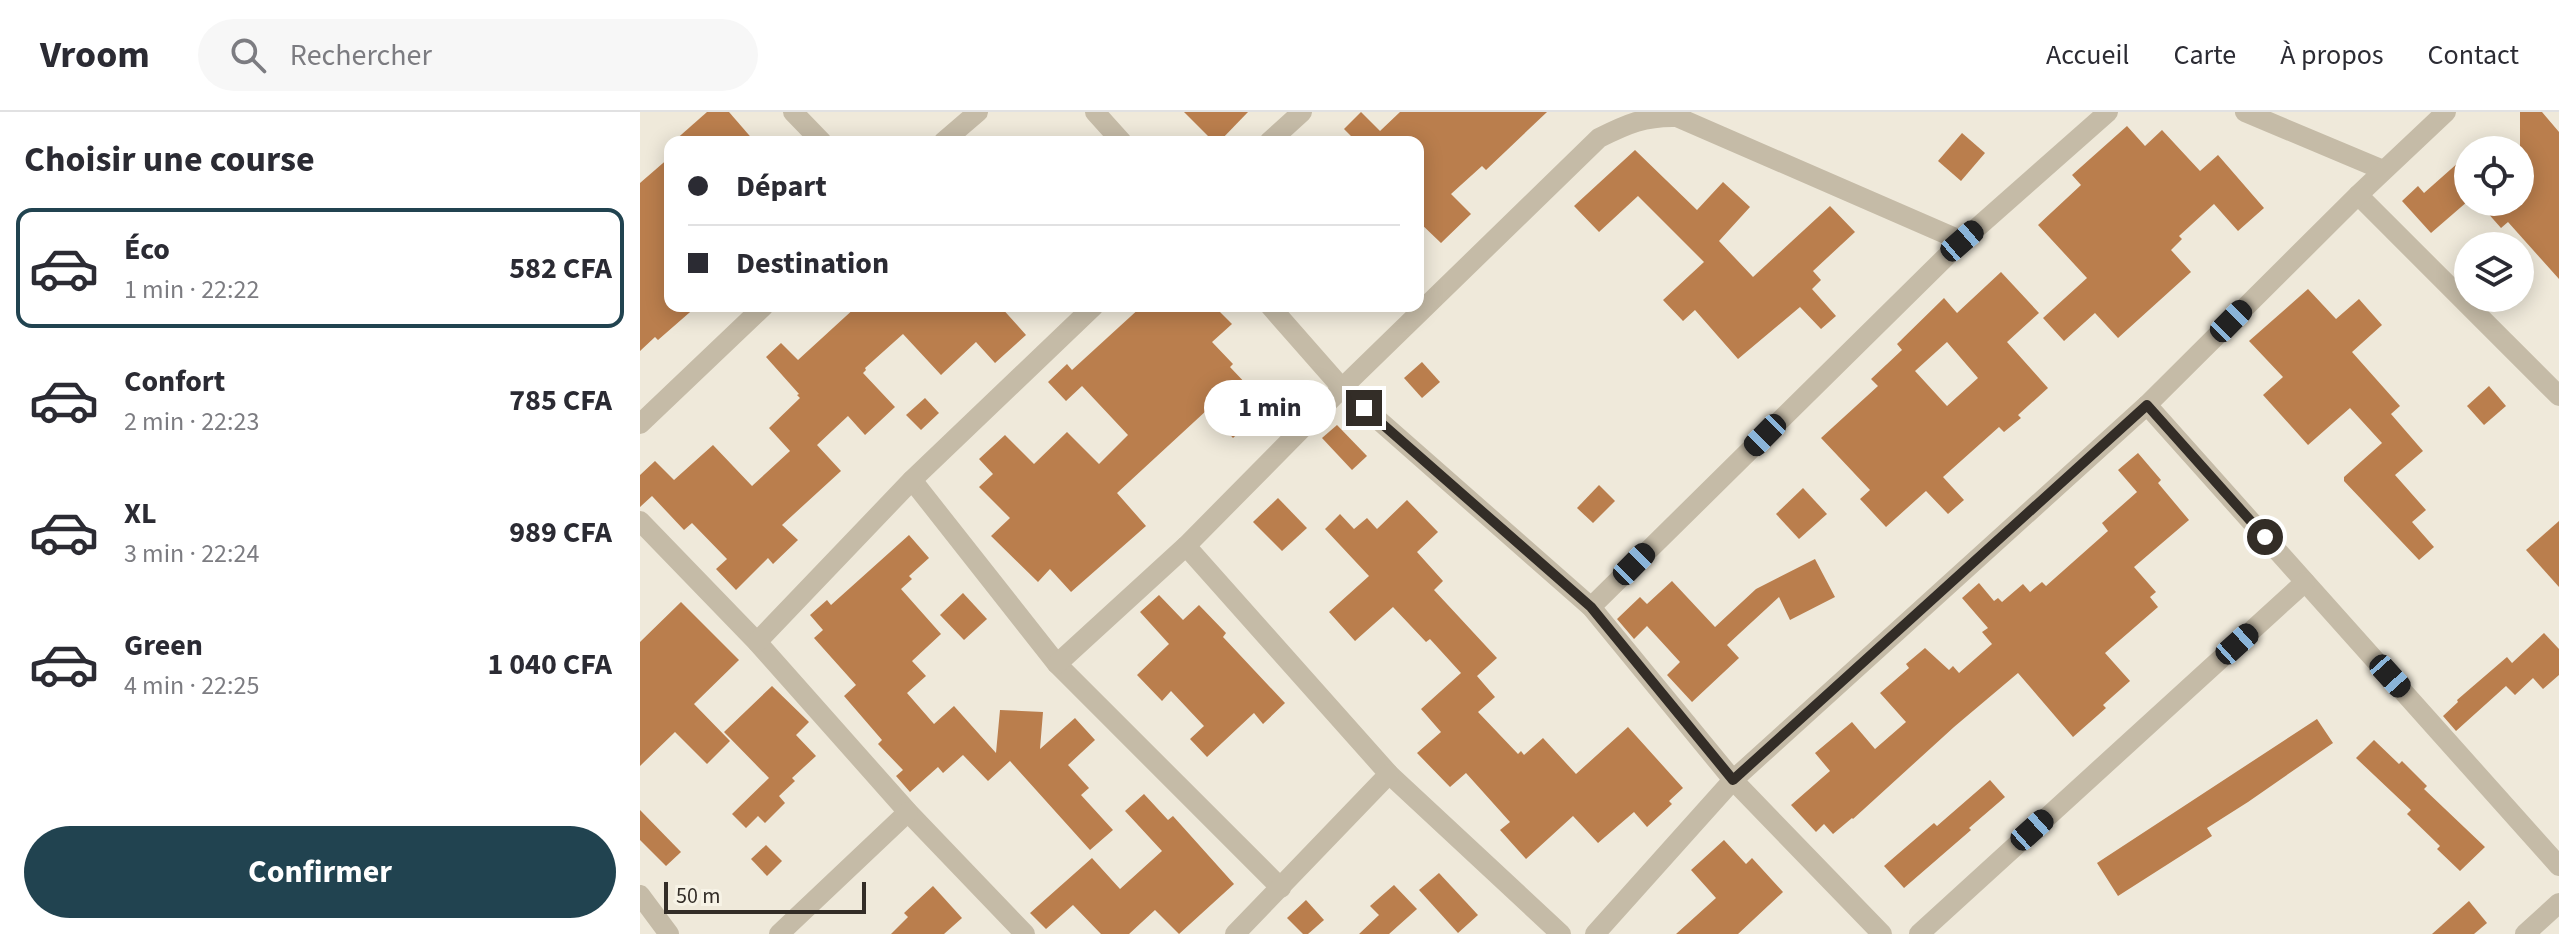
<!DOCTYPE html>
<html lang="fr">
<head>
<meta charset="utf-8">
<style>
	:root { --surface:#fff; --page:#f7f7f7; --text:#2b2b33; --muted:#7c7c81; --line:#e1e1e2; --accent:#214350 }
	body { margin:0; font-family:"Source Sans 3",sans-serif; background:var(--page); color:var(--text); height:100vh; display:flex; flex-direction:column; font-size:30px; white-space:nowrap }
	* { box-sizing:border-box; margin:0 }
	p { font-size:26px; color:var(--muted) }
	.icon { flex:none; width:44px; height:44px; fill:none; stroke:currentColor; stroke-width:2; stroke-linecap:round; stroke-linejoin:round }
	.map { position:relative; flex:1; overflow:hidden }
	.sheet { display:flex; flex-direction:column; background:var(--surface); width:640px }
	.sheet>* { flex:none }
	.guide { position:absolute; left:24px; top:24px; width:760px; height:176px; border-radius:16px; box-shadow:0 4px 20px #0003; display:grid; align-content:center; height:176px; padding:0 24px; background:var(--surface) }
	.tools { position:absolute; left:1814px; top:24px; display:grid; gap:16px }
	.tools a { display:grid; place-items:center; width:80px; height:80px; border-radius:50%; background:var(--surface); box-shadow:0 4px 20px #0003; font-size:40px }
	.scale { position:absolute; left:24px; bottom:20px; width:202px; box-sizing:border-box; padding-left:8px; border:4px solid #332d27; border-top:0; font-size:22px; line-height:28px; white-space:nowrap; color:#332d27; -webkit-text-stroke:6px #f7f3e6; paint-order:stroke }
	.end { position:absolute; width:36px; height:36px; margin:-18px; border:10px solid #332d27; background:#fff; box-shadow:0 0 0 4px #fff }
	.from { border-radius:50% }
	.bubble { position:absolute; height:56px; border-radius:28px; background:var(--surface); box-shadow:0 4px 20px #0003; font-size:26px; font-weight:700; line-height:56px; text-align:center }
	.car { position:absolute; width:24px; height:48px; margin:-24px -12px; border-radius:10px; box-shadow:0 0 6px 2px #0007; background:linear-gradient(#222 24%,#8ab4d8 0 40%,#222 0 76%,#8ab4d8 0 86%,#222 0) }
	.guide b { display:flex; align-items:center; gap:28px; height:76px; font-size:30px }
	.guide b+b { border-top:2px solid var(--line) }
	.guide i { width:20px; height:20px; background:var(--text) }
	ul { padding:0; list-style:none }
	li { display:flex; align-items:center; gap:24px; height:120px; margin:0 16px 12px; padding:0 8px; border:4px solid transparent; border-radius:16px }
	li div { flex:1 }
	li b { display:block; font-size:30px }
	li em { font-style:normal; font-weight:700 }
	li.active { border-color:var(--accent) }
	li>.icon { width:72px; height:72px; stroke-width:1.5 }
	h2 { padding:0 24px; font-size:36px; line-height:96px }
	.primary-button { display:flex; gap:16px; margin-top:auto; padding:16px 24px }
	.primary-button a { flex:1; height:92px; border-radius:48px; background:var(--accent); color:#fff; font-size:32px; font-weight:700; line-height:92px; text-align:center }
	header { display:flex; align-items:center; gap:48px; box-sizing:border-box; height:112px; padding:0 40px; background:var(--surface); border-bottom:2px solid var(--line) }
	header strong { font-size:38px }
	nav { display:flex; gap:44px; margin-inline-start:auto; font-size:28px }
	.search { width:560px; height:72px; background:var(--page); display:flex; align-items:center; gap:20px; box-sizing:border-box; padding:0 28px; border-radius:44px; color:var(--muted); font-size:30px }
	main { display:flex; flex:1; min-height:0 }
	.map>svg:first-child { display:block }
</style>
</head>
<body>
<header>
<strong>Vroom</strong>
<div class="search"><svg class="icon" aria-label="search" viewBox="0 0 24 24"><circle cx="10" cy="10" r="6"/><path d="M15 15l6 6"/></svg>Rechercher</div>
<nav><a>Accueil</a><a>Carte</a><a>À propos</a><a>Contact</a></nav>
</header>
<main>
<section class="sheet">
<h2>Choisir une course</h2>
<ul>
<li class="active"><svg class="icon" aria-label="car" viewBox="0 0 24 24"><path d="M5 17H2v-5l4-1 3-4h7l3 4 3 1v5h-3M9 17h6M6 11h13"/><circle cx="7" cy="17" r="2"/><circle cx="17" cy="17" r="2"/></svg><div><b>Éco</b><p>1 min · 22:22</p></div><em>582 CFA</em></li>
<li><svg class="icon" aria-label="car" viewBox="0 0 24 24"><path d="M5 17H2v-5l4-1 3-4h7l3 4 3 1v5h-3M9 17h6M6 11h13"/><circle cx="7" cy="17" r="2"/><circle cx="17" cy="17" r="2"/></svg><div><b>Confort</b><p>2 min · 22:23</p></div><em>785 CFA</em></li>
<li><svg class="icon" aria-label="car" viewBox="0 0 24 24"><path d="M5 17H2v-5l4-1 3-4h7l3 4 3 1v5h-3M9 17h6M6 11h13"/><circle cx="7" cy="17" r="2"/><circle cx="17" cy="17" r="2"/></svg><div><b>XL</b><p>3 min · 22:24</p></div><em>989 CFA</em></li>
<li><svg class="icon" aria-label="car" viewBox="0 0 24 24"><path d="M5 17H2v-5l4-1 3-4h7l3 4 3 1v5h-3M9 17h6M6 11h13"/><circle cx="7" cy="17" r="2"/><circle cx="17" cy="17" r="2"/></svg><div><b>Green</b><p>4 min · 22:25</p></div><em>1 040 CFA</em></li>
</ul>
<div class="primary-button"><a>Confirmer</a></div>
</section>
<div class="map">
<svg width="1919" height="822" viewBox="0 0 1919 822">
	<rect width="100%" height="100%" fill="#efe9da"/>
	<g fill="#ba7e4d" fill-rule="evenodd">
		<polygon points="67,0 89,0 115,30 33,30"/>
		<polygon points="544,0 608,0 579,30 574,30"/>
		<polygon points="721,0 740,19 760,0 907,0 846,58 842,54 811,82 831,102 801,131 778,109 778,30 717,30 704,17"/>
		<polygon points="1880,0 1902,0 1919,20 1919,167 1868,110 1861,116 1838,90 1880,90"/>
		<polygon points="1487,14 1505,34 1522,18 1560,59 1578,43 1624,96 1598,119 1574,92 1539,124 1542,127 1531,138 1551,160 1478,226 1455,201 1424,229 1403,206 1447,166 1398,113 1441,73 1432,63"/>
		<polygon points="1322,21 1345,41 1321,69 1298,49"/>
		<polygon points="995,38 1057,98 1083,70 1110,95 1079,129 1113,165 1190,94 1215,120 1173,159 1181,168 1172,177 1196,204 1181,217 1160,195 1098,247 1055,198 1043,209 1023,188 1064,150 998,84 959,120 934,94"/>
		<polygon points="1828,42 1828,89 1791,121 1762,89 1778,74 1784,81"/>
		<polygon points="30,45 30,194 57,194 18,228 15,225 0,239 0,71"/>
		<path d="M1361,160L1399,201L1367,230L1408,276L1378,303L1381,306L1364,320L1359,315L1303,365L1324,388L1308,402L1286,379L1246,415L1220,387L1230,378L1181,326L1238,274L1231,267L1262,238L1257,232L1304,186L1317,201ZM1307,230L1338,266L1307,294L1275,259Z"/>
		<polygon points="1668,177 1696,207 1719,187 1742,213 1712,240 1760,294 1751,302 1783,339 1755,363 1786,398 1772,410 1794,435 1779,448 1704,369 1704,365 1742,331 1710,296 1668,333 1623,283 1643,265 1609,229"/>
		<polygon points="217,194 360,194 386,223 355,251 336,230 301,263 263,222 225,256 226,258 223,261 255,295 225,323 208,304 177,333 201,359 142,413 158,428 133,452 128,446 96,478 76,457 87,447 52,411 44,418 12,384 0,395 0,363 15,349 34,368 73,333 112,374 150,339 129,316 160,286 157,283 159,282 126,245 141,231 158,248"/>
		<polygon points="502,194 574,194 592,212 572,230 593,252 590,255 627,294 593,326 567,298 477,381 506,414 431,480 410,457 398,470 351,424 370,406 339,375 353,362 339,347 365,323 394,352 427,320 459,352 488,323 442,274 426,289 408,270 427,252 432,258"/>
		<polygon points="782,250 800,270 782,286 764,266"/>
		<polygon points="1849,274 1866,294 1844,313 1827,294"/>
		<polygon points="285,286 299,301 281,318 266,303"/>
		<polygon points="697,313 727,344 712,358 682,326"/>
		<polygon points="1498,341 1521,368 1518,371 1549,408 1494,455 1516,480 1510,485 1518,495 1465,541 1490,569 1463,593 1466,596 1433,625 1378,561 1314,615 1213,707 1212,706 1193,722 1184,712 1176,720 1151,693 1190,659 1175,641 1212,610 1235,637 1266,610 1240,581 1269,556 1266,552 1285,536 1309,558 1313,554 1319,561 1352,532 1342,520 1348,516 1322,486 1339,471 1354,489 1358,486 1362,490 1383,472 1390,480 1402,470 1406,474 1468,419 1462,411 1497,380 1478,358"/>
		<polygon points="959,373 975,389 953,411 937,396"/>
		<polygon points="1163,376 1187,402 1159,427 1136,402"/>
		<polygon points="638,386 667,416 642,439 613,410"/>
		<polygon points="767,388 798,420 777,440 803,469 794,478 857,546 837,564 855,585 838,600 878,642 881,639 884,643 903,626 936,662 988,615 1043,676 1029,689 1032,692 1007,715 994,700 958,731 933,704 886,747 860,718 870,710 826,661 810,675 777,641 801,620 781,597 821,561 790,527 786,530 753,495 715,529 689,500 729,464 685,417 700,402 714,417 727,406 737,417"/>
		<polygon points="1919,409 1919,475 1886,438"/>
		<polygon points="269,423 289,446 269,464 272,467 261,477 301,522 272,549 286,564 267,581 294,612 314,594 356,641 360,598 403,600 400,637 435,606 455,628 428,653 449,676 441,683 473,718 450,738 370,649 348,669 323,643 303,661 298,655 270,680 256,664 263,658 238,632 242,628 204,584 216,573 174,526 183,518 170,503 187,488 191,493"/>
		<polygon points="1175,447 1195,485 1150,508 1139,485 1087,533 1099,546 1052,590 1027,563 1040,550 1007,514 994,527 977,507 1000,485 1007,492 1032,469 1075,515 1116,477"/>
		<polygon points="323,481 347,507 324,528 300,503"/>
		<polygon points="519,483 543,508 559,493 586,521 583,525 645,591 623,612 614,601 567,645 550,627 564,614 531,579 522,589 497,563 529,532 500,500"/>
		<polygon points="41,490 99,548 54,592 90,629 67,652 35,620 0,654 0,530"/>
		<polygon points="1904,521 1919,537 1919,563 1903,577 1893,566 1875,583 1866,574 1816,619 1803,604 1818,590 1817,588 1867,545 1872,551"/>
		<polygon points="132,574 169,610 156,623 176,644 152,666 155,669 139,684 145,691 125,711 118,704 106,716 92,702 129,666 84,620"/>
		<polygon points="1677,607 1693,631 1608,690 1567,716 1572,724 1478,784 1457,751"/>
		<polygon points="1734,628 1759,652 1762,649 1787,674 1784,677 1845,735 1820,759 1797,737 1800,734 1767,702 1771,698 1716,646"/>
		<polygon points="1350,668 1365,685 1329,716 1331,718 1264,776 1244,754 1294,711 1297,714"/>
		<polygon points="504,682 528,708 533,704 594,772 539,822 515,798 489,822 461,822 433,793 406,817 390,801 452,746 480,777 522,739 485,699"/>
		<polygon points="0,698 41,740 26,754 0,728"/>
		<polygon points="1084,728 1106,752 1112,746 1143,780 1098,822 1036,822 1076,786 1051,758"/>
		<polygon points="126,733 142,749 127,764 111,747"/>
		<polygon points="799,761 838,803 818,821 779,778"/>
		<polygon points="754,773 777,797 749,822 719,822 739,803 730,794"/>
		<polygon points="293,774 322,806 304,822 251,822 268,805 264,801"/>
		<polygon points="666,788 684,808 668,822 663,822 647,806"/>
		<polygon points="1829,789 1847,811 1834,822 1792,822"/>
	</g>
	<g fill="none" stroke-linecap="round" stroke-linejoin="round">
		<g stroke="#c5bba7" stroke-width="20">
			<polyline points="153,0 182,30"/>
			<polyline points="455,0 482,30"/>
			<polyline points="1605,0 1743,58"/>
			<polyline points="303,30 338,0"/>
			<polyline points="629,30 662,0"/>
			<polyline points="1718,83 1919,284"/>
			<polyline points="630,194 702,276 951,495 1093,668 1242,822"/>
			<polyline points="1507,293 1919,754"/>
			<polyline points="0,312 124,194"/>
			<polyline points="272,368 417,552 641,776"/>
			<polyline points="0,409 117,530 268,700 385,822"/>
			<polyline points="546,434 749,662 921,822"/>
			<polyline points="951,495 1322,129 1468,0"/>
			<polyline points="117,530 272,368 454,194"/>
			<path d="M417,552L546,434L702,276L959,26C987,12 1005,4 1037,5L1322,129"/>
			<polyline points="0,783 29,822"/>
			<polyline points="139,822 268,700"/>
			<polyline points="595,822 749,662"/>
			<polyline points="955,822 1093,668 1507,293 1718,83 1806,0"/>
			<polyline points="1279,822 1665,470"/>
			<polyline points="1885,822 1919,791"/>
		</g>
	</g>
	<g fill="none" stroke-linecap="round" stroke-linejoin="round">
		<polyline stroke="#332d27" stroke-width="10" points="724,296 951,495 1093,668 1507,293 1625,425"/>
	</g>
</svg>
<div class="tools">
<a><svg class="icon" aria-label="locate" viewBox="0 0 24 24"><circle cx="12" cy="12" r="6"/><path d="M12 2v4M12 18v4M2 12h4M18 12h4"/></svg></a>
<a><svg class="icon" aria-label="layers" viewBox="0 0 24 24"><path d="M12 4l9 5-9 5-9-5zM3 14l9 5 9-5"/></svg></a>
</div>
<div class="scale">50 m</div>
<i class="end from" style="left:1625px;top:425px"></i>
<i class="end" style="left:724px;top:296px"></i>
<div class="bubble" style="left:564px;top:268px;width:132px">1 min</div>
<i class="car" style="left:1322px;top:129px;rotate:49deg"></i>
<i class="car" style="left:1591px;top:209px;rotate:45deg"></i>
<i class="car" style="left:1125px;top:323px;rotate:225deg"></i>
<i class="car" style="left:994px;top:452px;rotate:45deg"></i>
<i class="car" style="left:1597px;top:532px;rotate:48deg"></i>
<i class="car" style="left:1750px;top:564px;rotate:138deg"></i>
<i class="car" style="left:1392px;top:718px;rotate:48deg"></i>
<div class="guide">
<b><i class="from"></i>Départ</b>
<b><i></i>Destination</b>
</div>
</div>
</main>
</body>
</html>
